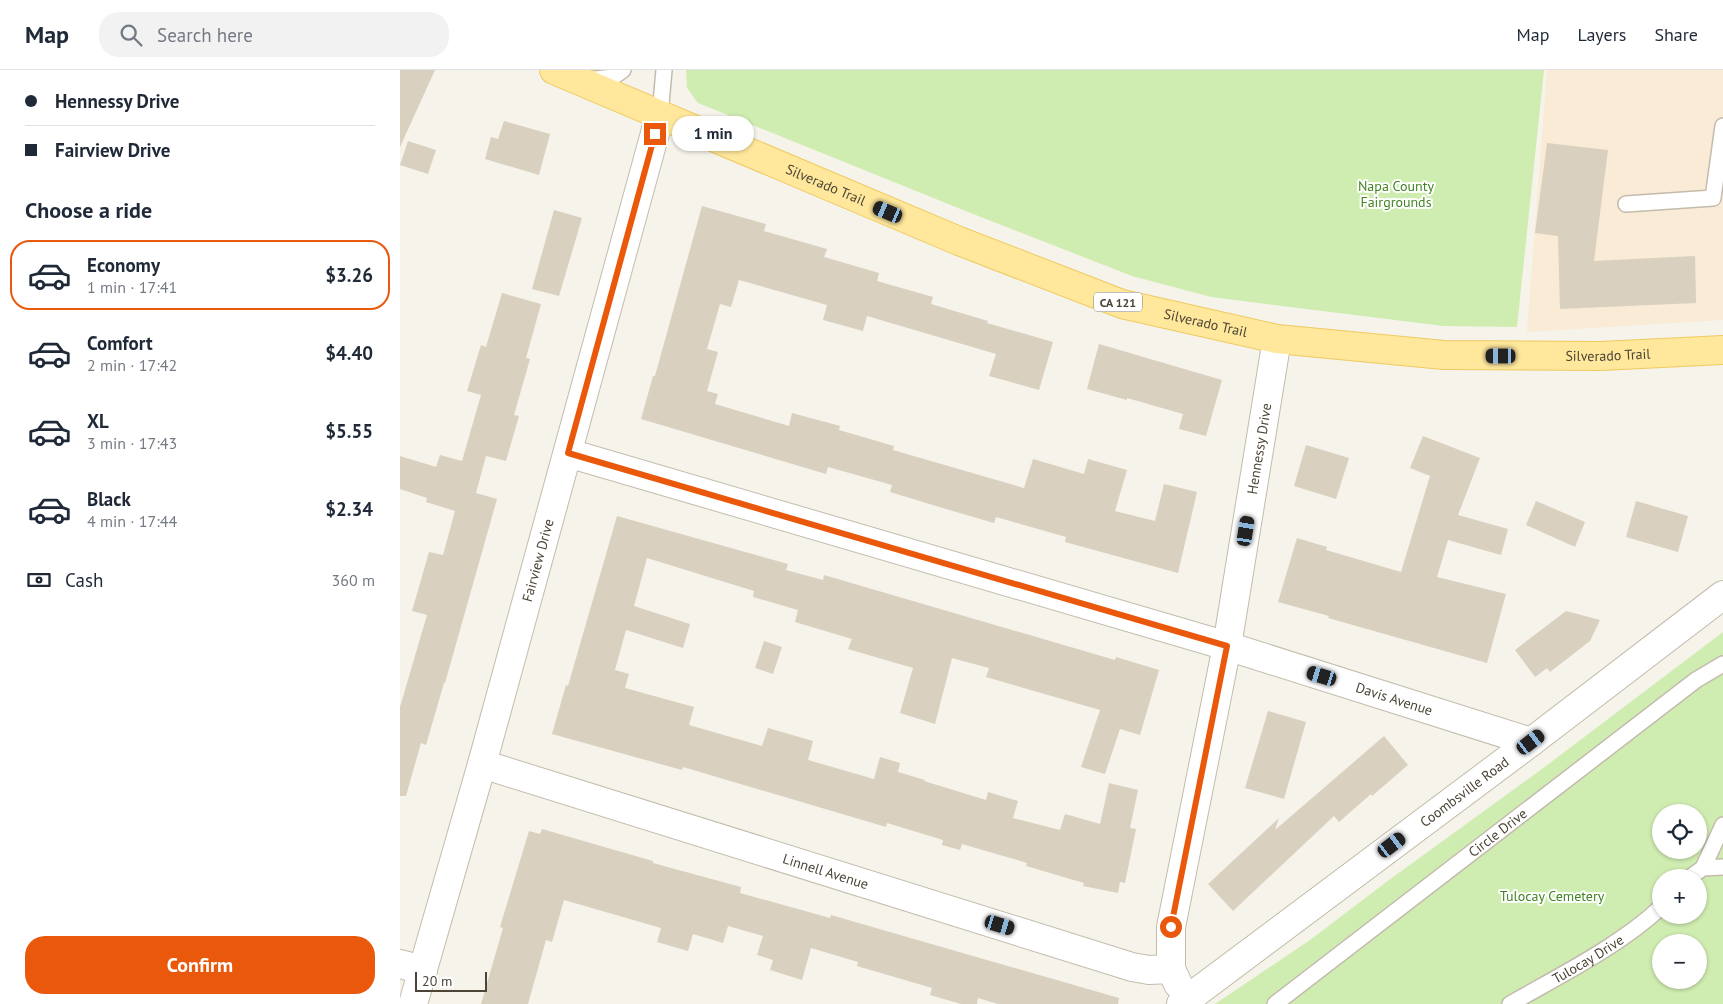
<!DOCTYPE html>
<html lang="en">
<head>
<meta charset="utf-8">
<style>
	:root { --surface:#fff; --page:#f2f2f3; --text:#1f2937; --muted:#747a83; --line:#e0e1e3; --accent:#ea580c }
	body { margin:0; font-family:"PT Sans",sans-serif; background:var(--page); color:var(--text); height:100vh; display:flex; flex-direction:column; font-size:19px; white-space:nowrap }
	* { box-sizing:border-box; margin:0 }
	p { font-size:16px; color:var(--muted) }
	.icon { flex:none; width:28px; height:28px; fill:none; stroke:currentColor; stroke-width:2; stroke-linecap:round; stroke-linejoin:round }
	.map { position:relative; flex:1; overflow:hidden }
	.panel { display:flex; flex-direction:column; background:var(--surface); width:400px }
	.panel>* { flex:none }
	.guide { display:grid; align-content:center; height:110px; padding:0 25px; background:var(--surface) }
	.tools { position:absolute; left:1252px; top:734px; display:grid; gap:10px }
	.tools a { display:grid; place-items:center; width:55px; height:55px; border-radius:50%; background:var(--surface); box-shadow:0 1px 4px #0004; font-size:25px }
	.scale { position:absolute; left:15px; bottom:12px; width:72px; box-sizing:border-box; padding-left:5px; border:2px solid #4c4537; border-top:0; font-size:14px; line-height:18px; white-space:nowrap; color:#4c4537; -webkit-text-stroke:4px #fff; paint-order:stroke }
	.end { position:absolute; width:22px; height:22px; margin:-11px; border:6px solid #ea580c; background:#fff; box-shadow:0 0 0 2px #fff }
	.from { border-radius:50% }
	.bubble { position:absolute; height:35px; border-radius:18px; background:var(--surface); box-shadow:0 1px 4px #0004; font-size:16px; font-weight:600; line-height:35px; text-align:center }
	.car { position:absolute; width:15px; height:30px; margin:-15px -8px; border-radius:6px; box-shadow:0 0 4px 1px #0007; background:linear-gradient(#222 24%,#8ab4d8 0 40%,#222 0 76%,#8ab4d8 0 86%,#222 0) }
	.guide b { display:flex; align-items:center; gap:18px; height:48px; font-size:19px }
	.guide b+b { border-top:1px solid var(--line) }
	.guide i { width:12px; height:12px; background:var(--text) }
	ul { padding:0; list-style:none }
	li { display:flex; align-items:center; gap:15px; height:70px; margin:0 10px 8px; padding:0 15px; border:2px solid transparent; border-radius:20px }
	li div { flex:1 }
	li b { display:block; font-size:19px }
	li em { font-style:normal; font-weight:600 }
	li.on { border-color:var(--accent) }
	li>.icon { width:45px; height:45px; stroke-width:1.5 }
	h2 { padding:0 25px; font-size:22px; line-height:60px }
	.pay { display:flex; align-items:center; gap:12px; height:55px; padding:0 25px; font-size:19px }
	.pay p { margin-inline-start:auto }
	.primary-button { display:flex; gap:10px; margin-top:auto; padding:10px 25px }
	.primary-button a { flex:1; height:58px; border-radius:20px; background:var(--accent); color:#fff; font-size:20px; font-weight:600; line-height:58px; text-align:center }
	header { display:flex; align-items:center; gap:30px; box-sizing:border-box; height:70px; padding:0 25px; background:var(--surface); border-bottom:1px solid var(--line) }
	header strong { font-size:24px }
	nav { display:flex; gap:28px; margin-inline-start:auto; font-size:18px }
	.search { width:350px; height:45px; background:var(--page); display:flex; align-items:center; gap:12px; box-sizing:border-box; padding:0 18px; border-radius:20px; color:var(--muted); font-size:19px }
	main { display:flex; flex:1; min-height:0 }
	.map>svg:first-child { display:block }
</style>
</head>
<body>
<header>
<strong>Map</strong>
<div class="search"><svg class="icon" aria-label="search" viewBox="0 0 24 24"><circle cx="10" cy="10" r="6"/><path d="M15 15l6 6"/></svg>Search here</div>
<nav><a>Map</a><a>Layers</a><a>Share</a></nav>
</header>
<main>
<section class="panel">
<div class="guide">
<b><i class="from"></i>Hennessy Drive</b>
<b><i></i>Fairview Drive</b>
</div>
<h2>Choose a ride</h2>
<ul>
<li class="on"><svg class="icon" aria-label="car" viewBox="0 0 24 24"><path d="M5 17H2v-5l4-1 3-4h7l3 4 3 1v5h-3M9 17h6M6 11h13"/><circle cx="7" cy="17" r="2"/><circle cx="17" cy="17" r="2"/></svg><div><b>Economy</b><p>1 min · 17:41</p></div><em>$3.26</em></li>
<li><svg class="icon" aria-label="car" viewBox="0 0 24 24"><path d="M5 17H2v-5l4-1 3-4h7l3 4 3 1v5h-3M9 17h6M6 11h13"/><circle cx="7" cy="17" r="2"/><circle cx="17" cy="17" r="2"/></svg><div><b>Comfort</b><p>2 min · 17:42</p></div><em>$4.40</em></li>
<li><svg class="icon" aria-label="car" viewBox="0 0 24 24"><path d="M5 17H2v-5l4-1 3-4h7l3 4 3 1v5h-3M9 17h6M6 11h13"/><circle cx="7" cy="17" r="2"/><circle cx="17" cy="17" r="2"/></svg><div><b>XL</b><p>3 min · 17:43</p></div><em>$5.55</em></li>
<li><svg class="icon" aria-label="car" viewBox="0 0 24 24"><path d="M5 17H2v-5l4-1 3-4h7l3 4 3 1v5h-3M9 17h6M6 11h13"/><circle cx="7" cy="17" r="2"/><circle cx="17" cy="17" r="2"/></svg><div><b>Black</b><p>4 min · 17:44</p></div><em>$2.34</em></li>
</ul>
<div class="pay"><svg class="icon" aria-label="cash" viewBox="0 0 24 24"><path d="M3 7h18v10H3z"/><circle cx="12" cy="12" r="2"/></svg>Cash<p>360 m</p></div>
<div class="primary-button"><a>Confirm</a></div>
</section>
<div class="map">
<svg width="1323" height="934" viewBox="0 0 1323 934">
	<rect width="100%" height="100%" fill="#f6f3eb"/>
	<polygon fill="#f9ebd5" points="1147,0 1323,0 1323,250 1127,262"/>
	<g fill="#d0edb1" fill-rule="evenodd">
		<polygon points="286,0 1144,0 1117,257 1043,256 811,227 732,206 568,142 298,33 287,18"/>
		<path d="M1323,562V934H815L910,870L989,810L1142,699ZM1261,742H1299V780H1261ZM1261,808H1299V845H1261ZM1261,872H1299V910H1261Z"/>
	</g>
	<g fill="#d9d0bf">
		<polygon points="0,0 35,0 0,77"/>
		<polygon points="104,51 150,64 139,105 85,89 91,67 98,69"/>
		<polygon points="8,71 36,80 28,104 0,95"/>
		<polygon points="1147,73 1208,80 1194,191 1295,186 1296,233 1160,239 1158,166 1135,163"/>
		<polygon points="302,136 366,154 364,161 427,179 424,187 479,203 477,211 533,227 531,234 588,251 587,253 653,272 639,320 589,306 596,284 467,246 463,261 423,250 427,235 339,210 331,237 320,234 307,279 318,282 307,321 318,324 315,334 389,356 392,343 440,356 439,360 494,376 493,380 624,418 633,389 684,404 688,389 727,400 715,441 755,451 764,414 797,422 778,503 665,472 666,467 596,447 594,453 546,439 490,422 492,415 428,397 426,404 241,349 253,306 255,306"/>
		<polygon points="154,140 182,148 159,226 132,219"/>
		<polygon points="102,223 141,234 126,288 130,289 114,345 119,346 106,391 86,386 76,423 97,429 45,613 44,613 26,675 21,673 6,726 0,726 0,637 27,545 12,541 29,482 43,485 55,441 26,432 27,428 0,419 0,386 36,397 40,385 62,391 81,325 67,321 81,275 86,277"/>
		<polygon points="699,274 822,310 806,366 779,359 783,344 727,328 727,330 687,319"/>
		<polygon points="1023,366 1080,388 1058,445 1108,459 1101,485 1048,470 1037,507 1106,524 1087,593 928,548 929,546 878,532 897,468 927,477 926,480 1001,502 1030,406 1010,398"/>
		<polygon points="906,375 949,388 936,429 894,416"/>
		<polygon points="1136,431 1185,452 1175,477 1126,455"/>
		<polygon points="1236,431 1288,446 1278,482 1226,467"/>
		<polygon points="217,446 388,494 386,500 423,510 424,505 715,590 716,587 759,600 740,665 720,659 705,704 681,697 700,640 586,607 589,598 552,588 535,654 500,643 513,598 448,579 452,569 395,552 398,540 353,527 354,521 247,488 234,536 290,554 283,578 226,560 215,600 229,604 225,618 294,637 289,655 362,676 368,658 413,671 408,690 474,709 480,687 500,693 498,702 525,710 524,711 586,730 588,722 618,731 613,748 660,760 665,744 700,754 709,713 738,720 730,758 736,759 725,813 720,812 718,823 683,816 684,813 626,796 627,793 562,774 560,780 542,775 543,770 487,753 486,757 283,697 282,700 152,664 166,615 168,616"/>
		<polygon points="1166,541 1200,550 1190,571 1150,602 1147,598 1135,607 1115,580"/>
		<polygon points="364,571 382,577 373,604 355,598"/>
		<polygon points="868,641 906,652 884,729 845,718"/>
		<polygon points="984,666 1008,695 972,726 971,724 939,752 934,746 833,841 808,814 879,748 875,760"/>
		<polygon points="142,759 253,791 253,793 341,817 340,823 430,848 431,845 719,928 718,934 598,934 578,928 577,934 561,934 530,925 532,918 457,896 458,892 411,878 402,910 370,900 373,890 357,885 363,866 328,856 323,873 293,864 288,881 257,872 261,858 164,830 152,872 146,870 128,934 81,934 103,858 100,857 129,761 140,764"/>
	</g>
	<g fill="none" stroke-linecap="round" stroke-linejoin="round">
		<defs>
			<g id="service">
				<polyline points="187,10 213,7 223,0"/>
				<polyline points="260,45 264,0"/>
				<polyline points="1226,134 1313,128 1323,56"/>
				<polyline points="1303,798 1323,755"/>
				<polyline points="1289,808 1303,798 1323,797"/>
				<path id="s1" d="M875,934L1296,610L1323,594"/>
				<path id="s2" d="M1110,934C1159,906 1221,875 1261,837"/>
			</g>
			<g id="minor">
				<path id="s3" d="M168,383L827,576L1131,672"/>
				<path id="s4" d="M82,694L732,897L749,900L771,899"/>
				<polyline points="0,894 23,900"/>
				<path id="s5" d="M778,914L771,899V857L827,576L877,269"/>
				<path id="s6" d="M13,934L82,694L260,45"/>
			</g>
			<g id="tertiary">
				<path id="s7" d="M781,934L1131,672L1323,525"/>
			</g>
			<g id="primary">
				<path id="s8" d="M154,0L559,171L722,234L877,269L1044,285L1201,286L1323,280"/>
			</g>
		</defs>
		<use href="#service" stroke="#c3bcac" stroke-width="18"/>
		<use href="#minor" stroke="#c3bcac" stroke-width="30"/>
		<use href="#tertiary" stroke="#c3bcac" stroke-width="30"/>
		<use href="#primary" stroke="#eeca61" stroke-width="30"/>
		<use href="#service" stroke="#fff" stroke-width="15"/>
		<use href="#minor" stroke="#fff" stroke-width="28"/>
		<use href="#tertiary" stroke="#fff" stroke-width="28"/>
		<use href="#primary" stroke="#ffe79b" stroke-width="28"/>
	</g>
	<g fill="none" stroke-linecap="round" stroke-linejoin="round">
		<polyline stroke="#ea580c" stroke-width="6" points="255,64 168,383 827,576 771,857"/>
	</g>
	<g text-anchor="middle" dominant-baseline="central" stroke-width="4" stroke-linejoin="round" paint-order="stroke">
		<rect fill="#fff" stroke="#827d73" stroke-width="1" x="694" y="222.5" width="48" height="19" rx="4"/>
		<g font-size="12" font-weight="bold" fill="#4c4537">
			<text x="718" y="232">CA 121</text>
		</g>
		<g font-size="14" fill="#4c4537" stroke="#fff">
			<text stroke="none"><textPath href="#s8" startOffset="295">Silverado Trail</textPath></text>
			<text stroke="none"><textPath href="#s8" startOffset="700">Silverado Trail</textPath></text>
			<text stroke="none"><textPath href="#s8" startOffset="1105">Silverado Trail</textPath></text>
			<text stroke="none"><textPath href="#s5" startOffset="545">Hennessy Drive</textPath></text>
			<text stroke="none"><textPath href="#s6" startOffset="461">Fairview Drive</textPath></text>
			<text stroke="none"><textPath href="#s3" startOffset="862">Davis Avenue</textPath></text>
			<text stroke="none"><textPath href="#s7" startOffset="354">Coombsville Road</textPath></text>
			<text stroke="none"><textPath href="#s1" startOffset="281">Circle Drive</textPath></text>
			<text stroke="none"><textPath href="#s4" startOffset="360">Linnell Avenue</textPath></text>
			<text stroke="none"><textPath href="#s2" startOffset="90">Tulocay Drive</textPath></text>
		</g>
		<g font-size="14" fill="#448424" stroke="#fff">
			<text x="996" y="116">Napa County<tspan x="996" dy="16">Fairgrounds</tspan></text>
			<text x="1152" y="826">Tulocay Cemetery</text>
		</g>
	</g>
</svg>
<div class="tools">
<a><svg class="icon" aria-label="locate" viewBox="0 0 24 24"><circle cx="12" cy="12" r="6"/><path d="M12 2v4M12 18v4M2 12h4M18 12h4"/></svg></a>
<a>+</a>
<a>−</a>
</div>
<div class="scale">20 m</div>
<i class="end from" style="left:771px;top:857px"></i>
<i class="end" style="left:255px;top:64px"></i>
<div class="bubble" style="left:272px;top:46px;width:82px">1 min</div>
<i class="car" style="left:488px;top:142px;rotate:293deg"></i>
<i class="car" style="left:1101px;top:286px;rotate:270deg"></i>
<i class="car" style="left:846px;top:461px;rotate:9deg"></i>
<i class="car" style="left:922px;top:606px;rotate:287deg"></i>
<i class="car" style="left:1131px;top:672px;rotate:53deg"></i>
<i class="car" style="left:992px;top:775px;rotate:53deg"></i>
<i class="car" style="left:600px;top:855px;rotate:107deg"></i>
</div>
</main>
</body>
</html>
